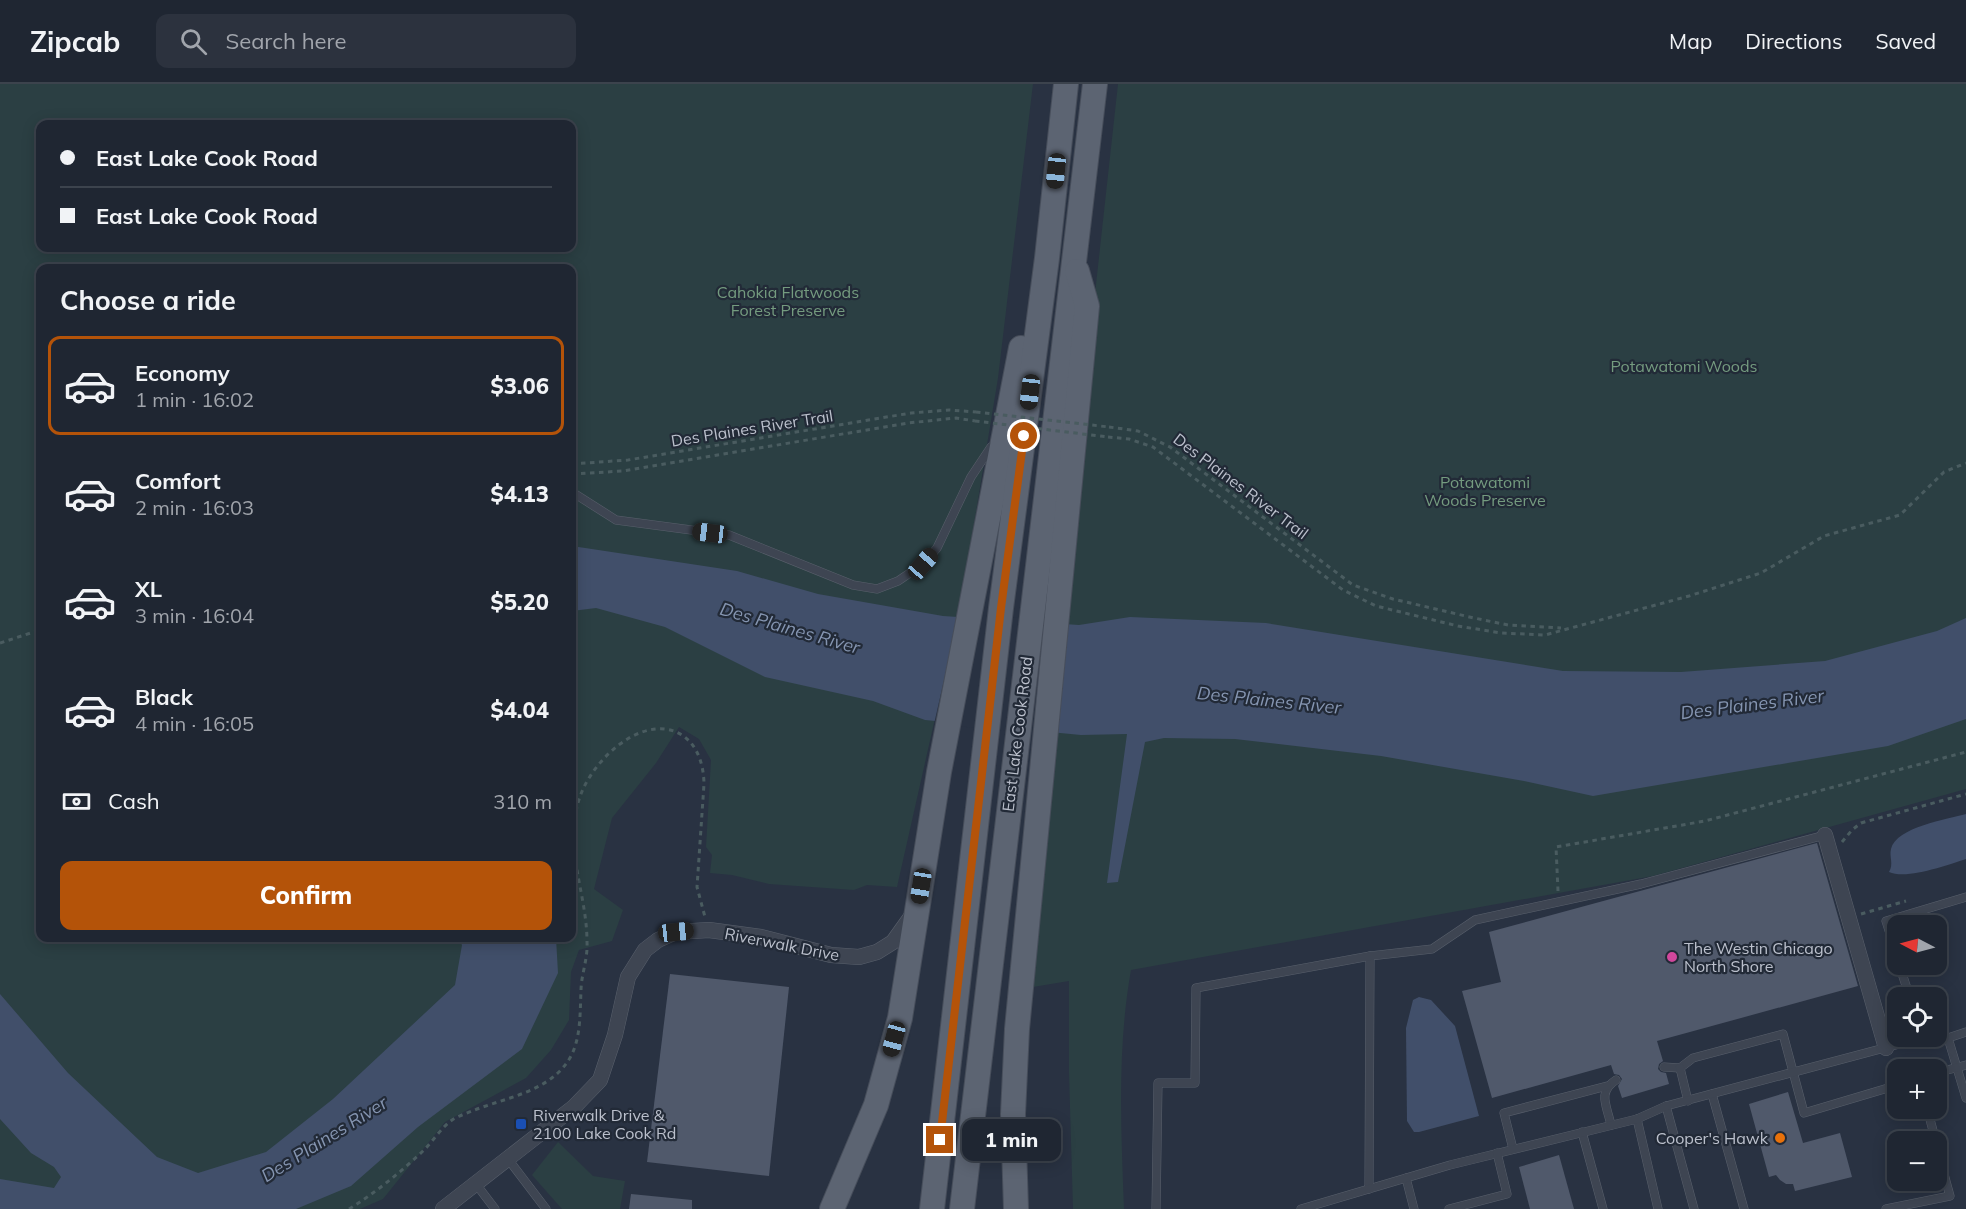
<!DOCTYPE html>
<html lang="en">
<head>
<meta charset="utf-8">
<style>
	:root { --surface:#1f2632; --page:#2c323e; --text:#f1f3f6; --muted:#a1a5ac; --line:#3c434d; --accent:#b45309 }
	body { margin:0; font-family:Mulish,sans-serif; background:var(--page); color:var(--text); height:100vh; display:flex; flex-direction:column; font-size:22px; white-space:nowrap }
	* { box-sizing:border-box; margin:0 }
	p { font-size:20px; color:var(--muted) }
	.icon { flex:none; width:33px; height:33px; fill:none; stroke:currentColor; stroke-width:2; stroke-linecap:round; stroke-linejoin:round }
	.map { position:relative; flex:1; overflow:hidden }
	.side { position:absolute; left:36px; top:180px; width:540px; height:678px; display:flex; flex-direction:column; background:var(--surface); border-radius:12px; box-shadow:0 3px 15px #0003,0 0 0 2px var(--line) }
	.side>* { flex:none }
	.top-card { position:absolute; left:36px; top:36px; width:540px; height:132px; border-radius:12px; box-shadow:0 3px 15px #0003,0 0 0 2px var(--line); display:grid; align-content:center; height:132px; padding:0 24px; background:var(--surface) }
	.needle { width:39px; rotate:276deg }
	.fabs { position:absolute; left:1887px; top:831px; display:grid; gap:12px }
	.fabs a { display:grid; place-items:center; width:60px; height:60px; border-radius:12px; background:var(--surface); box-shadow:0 3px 15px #0003,0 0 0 2px var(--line); font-size:30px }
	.end { position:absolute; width:27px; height:27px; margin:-14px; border:8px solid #b45309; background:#fff; box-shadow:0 0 0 3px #fff }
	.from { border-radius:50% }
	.bubble { position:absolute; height:42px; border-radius:12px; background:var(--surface); box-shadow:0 3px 15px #0003,0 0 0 2px var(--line); font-size:20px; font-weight:800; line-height:42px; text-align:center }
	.car { position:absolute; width:18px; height:36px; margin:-18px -9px; border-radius:8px; box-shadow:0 0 4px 2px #0007; background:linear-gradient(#222 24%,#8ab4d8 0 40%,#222 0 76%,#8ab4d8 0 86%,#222 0) }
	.top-card b { display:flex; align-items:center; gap:21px; height:57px; font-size:22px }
	.top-card b+b { border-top:2px solid var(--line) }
	.top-card i { width:15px; height:15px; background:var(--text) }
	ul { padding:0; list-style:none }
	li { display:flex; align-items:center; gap:18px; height:99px; margin:0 12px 9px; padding:0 12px; border:3px solid transparent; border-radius:12px }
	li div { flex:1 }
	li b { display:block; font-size:22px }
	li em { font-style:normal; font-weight:800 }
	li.on { border-color:var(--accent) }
	li>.icon { width:54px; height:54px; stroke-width:1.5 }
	h2 { padding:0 24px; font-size:27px; line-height:72px }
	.pay { display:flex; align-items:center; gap:15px; height:66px; padding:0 24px; font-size:22px }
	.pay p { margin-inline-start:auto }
	.button { display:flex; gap:12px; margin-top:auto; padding:12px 24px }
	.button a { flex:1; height:69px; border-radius:12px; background:var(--accent); color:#fff; font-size:24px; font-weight:800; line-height:69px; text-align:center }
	header { display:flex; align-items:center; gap:36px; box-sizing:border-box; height:84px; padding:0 30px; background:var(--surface); border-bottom:2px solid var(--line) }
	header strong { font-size:28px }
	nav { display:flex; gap:33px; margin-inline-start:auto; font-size:21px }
	.search { width:420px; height:54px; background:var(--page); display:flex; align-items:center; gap:15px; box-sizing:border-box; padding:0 21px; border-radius:12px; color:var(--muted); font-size:22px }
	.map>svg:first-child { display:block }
</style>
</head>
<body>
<header>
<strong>Zipcab</strong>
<div class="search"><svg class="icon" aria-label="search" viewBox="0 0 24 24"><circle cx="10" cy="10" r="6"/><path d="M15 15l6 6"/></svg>Search here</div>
<nav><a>Map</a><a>Directions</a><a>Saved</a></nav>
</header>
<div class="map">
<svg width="1966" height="1125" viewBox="0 0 1966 1125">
	<rect width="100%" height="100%" fill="#293242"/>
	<g fill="#2b3f43" fill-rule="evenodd">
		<path d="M0,0H1033L998,294L961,519L897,803L867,801L854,806L769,800L732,791L710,789L712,771L706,763L711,676L699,655L679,643L656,679L612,734L594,805L623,826L612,857L579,866L571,888L569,936L551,966L526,994L445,1038L383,1115L360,1125H0ZM40,40H572V164H40ZM40,184H572V854H40Z"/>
		<path d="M1118,0H1966V705L1653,792L1131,886C1117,964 1121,1046 1124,1125H1073L1069,989V897L1027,904L1082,328Z"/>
		<polygon points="558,1058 593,1092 625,1097 620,1125 562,1125 532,1091"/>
	</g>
	<g fill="#414f6a">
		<polygon points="572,462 737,487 818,510 943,532 1079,541 1130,533 1266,539 1563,587 1681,588 1825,577 1937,547 1966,534 1966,635 1888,662 1593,712 1524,697 1381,672 1235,655 1164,654 1145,658 1118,798 1107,799 1127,650 1081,651 925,636 873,617 765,593 665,543 596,524 572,527"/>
		<path d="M1966,730V775C1947,781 1907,796 1889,788C1894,780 1889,773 1891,765C1896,743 1948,735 1966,730Z"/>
		<polygon points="458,854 556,854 558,889 522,965 418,1043 351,1102 296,1125 0,1125 0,1095 54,1104 61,1093 54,1083 31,1069 0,1035 0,910 68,989 157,1073 198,1089 266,1068 333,1015 455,901 462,861"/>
		<polygon points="1419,913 1431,916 1455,942 1479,1032 1419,1048 1414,1048 1407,1037 1406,944 1413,916"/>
	</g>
	<polygon fill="#293242" points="959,530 1067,537 1055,651 934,640"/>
	<g fill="#50596b">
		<polygon points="1817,759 1858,902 1657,957 1663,977 1659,980 1658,985 1661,988 1666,989 1669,1000 1622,1014 1618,1002 1622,995 1619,991 1614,990 1611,981 1492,1014 1462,907 1501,898 1489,848"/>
		<polygon points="670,890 789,903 769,1092 647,1078"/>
		<polygon points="1788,1008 1803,1059 1840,1049 1852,1093 1795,1107 1793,1100 1786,1100 1780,1096 1776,1091 1769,1093 1749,1020"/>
		<polygon points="1559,1071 1574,1125 1530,1125 1519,1083"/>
		<polygon points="631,1110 692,1116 692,1125 629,1125"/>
	</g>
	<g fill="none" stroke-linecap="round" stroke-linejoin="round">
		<defs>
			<g id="lane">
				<polyline points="572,408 616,436 729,451 853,501 877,505 898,497 923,480 937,464 971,393 991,363 998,360"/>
				<polyline points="1898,875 1886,837 1966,813"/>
				<polyline points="1899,880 1910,914"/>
				<polyline points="1948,954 1966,1014"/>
				<polyline points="1664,983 1680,984 1693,974 1783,950 1804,1029 1898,1001"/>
				<polyline points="1680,984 1688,1017"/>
				<polyline points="1936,989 1966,981"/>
				<polyline points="1712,1010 1744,1125"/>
				<polyline points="1666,1022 1694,1125"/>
				<polyline points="1927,1024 1936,1058"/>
				<polyline points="1637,1035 1658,1125"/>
				<path d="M1611,1041C1607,1022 1597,1008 1616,996"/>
				<polyline points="1582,1048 1603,1125"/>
				<polyline points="1513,1065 1504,1029 1607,1002"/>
				<polyline points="508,1075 546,1125"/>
				<polyline points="1406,1094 1414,1125"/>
				<polyline points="476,1100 495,1125"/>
				<polyline points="1369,1105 1370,872"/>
				<polyline points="1156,1125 1158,999 1195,999 1196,904 1370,872 1432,865 1475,836 1641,800 1825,751"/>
				<polyline points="1301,1125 1450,1081 1637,1035 1666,1022 1922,954 1948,954 1966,948"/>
				<polyline points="1449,1125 1507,1110 1497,1069"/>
				<polyline points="1886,1125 1950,1112 1936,1061"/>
			</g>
			<g id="street">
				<polyline points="1825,751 1886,964"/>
				<polyline points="443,1125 574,1023 600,996 615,951 628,893 645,866 658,856 676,848 709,846 761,853 831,871 859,873 877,868 893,858 913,830"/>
			</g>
			<g id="primary">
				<polyline points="832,1125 876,1021 900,934 939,688 1021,264"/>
				<polyline points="932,1125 1001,524 1047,174 1066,0"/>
				<polyline points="962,1125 1095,0"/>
				<polyline points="1016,1125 1013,1030 1017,945 1087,222 1077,187"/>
			</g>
		</defs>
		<use href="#lane" stroke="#59606c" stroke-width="9"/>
		<use href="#street" stroke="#59606c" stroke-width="16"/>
		<use href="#primary" stroke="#474e5b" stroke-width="26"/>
		<g stroke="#4a5c60" stroke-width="3" stroke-dasharray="4.5 4.5" stroke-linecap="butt">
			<polyline points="1109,343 1138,347 1170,363 1353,501 1393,515 1474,534 1508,541 1561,544"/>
			<polyline points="1108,353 1129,355 1153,363 1343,506 1376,522 1458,542 1501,549 1545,551 1689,512 1761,489 1824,452 1900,431 1944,388 1966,379"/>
			<polyline points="572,380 628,376 911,329 949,326 976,328"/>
			<polyline points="572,390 623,387 908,339 956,334 975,337"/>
			<polyline points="0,559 40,546"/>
			<polyline points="1842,758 1852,746 1861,739 1966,710"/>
			<polyline points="1558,807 1556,763 1705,737 1966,668"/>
			<polyline points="1861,830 1906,817"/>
			<path d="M349,1125C375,1109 401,1088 424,1066C433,1057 442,1043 452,1036C458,1032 465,1030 472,1027C507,1013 554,1007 572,970C581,951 580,927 581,907C581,891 588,875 587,858C587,806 560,758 583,705C591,688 605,671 620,660C662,629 703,647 704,700L697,803L705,833"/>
		</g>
		<use href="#lane" stroke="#3e4552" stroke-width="8"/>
		<use href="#street" stroke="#3e4552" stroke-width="15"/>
		<use href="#primary" stroke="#5c6472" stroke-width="24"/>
		<g stroke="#4a5c60" stroke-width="3" stroke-dasharray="4.5 4.5" stroke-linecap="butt">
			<polyline points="976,328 1109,343"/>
			<polyline points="975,337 1108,353"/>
		</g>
	</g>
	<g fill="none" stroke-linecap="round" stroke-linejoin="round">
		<polyline stroke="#b45309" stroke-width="8" points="940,1056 1001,524 1024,352"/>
	</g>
	<circle fill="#d1479c" stroke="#222a37" stroke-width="2" cx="1672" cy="873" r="6"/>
	<rect fill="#1a4fb4" stroke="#222a37" stroke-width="2" x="515" y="1034" width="12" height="12" rx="3"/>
	<circle fill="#e8710a" stroke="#222a37" stroke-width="2" cx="1780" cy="1054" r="6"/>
	<g text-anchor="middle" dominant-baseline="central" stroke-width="4.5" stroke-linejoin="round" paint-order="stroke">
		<g font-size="16" fill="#749b7f" stroke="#222a37">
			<text x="788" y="208">Cahokia Flatwoods<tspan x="788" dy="18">Forest Preserve</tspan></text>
			<text x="1684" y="282">Potawatomi Woods</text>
			<text x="1485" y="398">Potawatomi<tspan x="1485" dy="18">Woods Preserve</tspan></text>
		</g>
		<g font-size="16" fill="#bbc0cc" stroke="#222a37">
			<text transform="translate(752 344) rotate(-9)">Des Plaines River Trail</text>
			<text transform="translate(1241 402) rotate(37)">Des Plaines River Trail</text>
			<text transform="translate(1017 650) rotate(-83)">East Lake Cook Road</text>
			<text transform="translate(782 860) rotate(11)">Riverwalk Drive</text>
		</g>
		<g font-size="16" fill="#bbc0cc" stroke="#222a37" text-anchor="start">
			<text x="1684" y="864">The Westin Chicago<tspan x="1684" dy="18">North Shore</tspan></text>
			<text x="533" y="1031">Riverwalk Drive &amp;<tspan x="533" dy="18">2100 Lake Cook Rd</tspan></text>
			<text x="1768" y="1054" text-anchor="end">Cooper's Hawk</text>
		</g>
		<g font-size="18" font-style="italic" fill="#8595b1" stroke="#222a37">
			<text transform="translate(790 544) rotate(16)">Des Plaines River</text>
			<text transform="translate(1269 616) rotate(6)">Des Plaines River</text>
			<text transform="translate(1752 620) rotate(-7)">Des Plaines River</text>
			<text transform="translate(324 1055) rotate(-32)">Des Plaines River</text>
		</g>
	</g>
</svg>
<div class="fabs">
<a><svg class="needle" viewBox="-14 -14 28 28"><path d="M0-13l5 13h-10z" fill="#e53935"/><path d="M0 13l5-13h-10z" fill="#a1a5ac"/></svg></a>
<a><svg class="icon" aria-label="locate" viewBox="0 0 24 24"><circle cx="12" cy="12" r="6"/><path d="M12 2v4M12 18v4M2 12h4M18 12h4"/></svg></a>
<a>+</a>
<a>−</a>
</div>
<i class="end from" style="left:1024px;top:352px"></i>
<i class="end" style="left:940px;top:1056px"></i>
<div class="bubble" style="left:962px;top:1035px;width:99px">1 min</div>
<i class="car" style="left:1056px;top:87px;rotate:186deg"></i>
<i class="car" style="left:1030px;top:308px;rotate:187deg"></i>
<i class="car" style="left:710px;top:449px;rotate:277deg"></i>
<i class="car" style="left:923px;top:480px;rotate:41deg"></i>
<i class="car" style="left:921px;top:802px;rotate:189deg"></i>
<i class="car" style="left:676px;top:848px;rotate:84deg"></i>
<i class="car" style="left:894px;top:955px;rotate:195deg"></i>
<div class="top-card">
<b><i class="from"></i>East Lake Cook Road</b>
<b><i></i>East Lake Cook Road</b>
</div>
<section class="side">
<h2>Choose a ride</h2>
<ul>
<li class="on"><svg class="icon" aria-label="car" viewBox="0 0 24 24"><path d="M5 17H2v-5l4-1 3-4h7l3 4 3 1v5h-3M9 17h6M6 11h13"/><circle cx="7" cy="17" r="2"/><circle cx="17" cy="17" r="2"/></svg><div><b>Economy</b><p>1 min · 16:02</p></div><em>$3.06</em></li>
<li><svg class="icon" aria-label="car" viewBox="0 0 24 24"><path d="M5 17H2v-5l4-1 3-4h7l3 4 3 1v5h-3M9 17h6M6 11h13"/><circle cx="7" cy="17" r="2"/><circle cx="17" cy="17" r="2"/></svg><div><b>Comfort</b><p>2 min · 16:03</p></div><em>$4.13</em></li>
<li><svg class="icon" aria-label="car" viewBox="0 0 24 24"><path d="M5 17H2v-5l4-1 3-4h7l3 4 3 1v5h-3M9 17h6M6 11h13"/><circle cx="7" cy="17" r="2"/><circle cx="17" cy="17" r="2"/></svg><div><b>XL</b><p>3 min · 16:04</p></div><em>$5.20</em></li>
<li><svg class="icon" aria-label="car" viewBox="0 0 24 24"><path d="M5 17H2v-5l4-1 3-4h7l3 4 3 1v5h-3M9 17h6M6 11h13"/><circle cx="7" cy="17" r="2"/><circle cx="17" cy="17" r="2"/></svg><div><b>Black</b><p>4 min · 16:05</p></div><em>$4.04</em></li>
</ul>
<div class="pay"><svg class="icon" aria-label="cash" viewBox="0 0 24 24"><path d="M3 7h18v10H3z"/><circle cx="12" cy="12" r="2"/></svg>Cash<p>310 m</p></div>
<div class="button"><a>Confirm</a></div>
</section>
</div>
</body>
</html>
